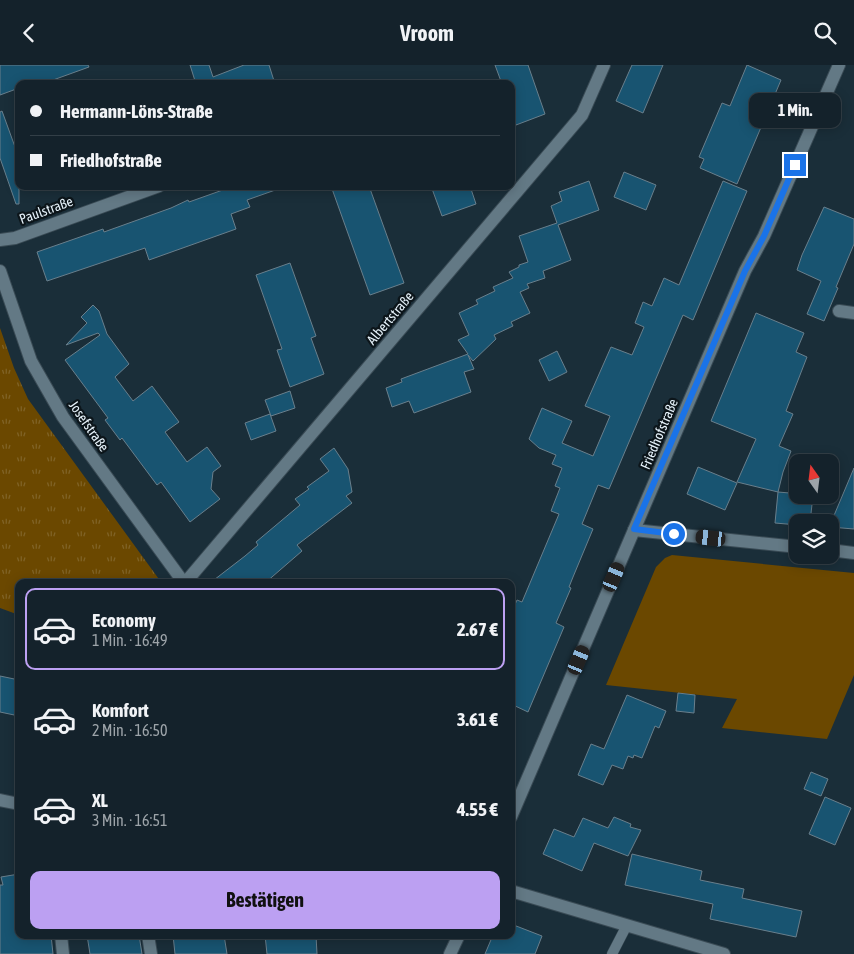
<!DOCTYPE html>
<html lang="de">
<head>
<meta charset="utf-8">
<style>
	:root { --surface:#14222b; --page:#212f37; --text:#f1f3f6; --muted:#9da4a9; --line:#333f47; --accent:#bca0f2 }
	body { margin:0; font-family:"Asap Condensed",sans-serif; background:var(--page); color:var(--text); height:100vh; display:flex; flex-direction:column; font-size:19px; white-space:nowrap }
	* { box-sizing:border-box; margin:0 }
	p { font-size:16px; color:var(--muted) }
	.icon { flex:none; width:28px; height:28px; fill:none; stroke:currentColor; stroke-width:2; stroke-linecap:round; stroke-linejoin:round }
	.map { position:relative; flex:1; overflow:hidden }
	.panel { position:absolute; left:15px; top:514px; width:500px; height:360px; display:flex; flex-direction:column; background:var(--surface); border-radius:10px; box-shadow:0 2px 12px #0003,0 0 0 1px var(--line) }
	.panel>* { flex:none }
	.hud { position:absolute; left:15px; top:15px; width:500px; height:110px; border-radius:10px; box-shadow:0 2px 12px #0003,0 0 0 1px var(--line); display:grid; align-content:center; height:110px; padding:0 15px; background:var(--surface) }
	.needle { width:32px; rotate:346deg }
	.fabs { position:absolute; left:789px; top:389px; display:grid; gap:10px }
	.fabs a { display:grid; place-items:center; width:50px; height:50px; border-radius:10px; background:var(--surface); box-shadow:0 2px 12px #0003,0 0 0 1px var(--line); font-size:25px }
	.end { position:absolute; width:22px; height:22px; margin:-11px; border:6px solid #1a73e8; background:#fff; box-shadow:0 0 0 2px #fff }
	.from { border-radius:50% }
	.bubble { position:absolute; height:35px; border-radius:10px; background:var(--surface); box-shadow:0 2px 12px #0003,0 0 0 1px var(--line); font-size:16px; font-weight:700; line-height:35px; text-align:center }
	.car { position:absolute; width:15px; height:30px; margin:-15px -8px; border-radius:6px; box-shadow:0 0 4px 1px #0007; background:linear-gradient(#222 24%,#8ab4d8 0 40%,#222 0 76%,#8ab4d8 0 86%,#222 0) }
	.hud b { display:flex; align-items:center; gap:18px; height:48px; font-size:19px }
	.hud b+b { border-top:1px solid var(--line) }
	.hud i { width:12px; height:12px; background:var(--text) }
	ul { padding:9px 0 0; list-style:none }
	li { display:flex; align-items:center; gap:15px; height:82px; margin:0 10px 8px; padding:0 5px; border:2px solid transparent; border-radius:10px }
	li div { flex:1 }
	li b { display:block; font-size:19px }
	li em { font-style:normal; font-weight:700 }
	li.on { border-color:var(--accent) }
	li>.icon { width:45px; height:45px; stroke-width:1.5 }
	.primary-button { display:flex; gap:10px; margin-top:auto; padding:10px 15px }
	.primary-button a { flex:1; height:58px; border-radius:10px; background:var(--accent); color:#111; font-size:20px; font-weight:700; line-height:58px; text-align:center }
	header { display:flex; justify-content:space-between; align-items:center; height:65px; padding:0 15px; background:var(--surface); font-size:22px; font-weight:700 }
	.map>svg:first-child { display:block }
</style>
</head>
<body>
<header><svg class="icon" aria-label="back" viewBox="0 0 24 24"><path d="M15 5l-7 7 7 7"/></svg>Vroom<svg class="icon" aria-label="search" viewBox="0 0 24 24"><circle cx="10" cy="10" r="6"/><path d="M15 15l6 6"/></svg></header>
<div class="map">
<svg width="854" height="889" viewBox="0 0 854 889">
	<defs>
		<pattern id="grass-tufts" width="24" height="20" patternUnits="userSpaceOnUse" patternTransform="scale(1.25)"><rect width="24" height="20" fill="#6b4800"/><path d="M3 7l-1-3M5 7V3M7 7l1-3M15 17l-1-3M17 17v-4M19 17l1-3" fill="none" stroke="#806326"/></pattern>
	</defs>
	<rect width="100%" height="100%" fill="#1a2e39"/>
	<polygon fill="url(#grass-tufts)" points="0,263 14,303 28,334 161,517 19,518 19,550 0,543"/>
	<polygon fill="#6b4800" points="672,490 854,508 854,610 827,674 722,663 737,634 606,620 656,502 665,493"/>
	<g fill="#185471" stroke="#697f8c">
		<polygon points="0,0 88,0 89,2 42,19 19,19 19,23 0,30"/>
		<polygon points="190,0 209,0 213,12 244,0 269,0 275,19 196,19"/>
		<polygon points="495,0 528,0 545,49 516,60 511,45 511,19 502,19"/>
		<polygon points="632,0 663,0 643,48 616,36"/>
		<polygon points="747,0 781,15 737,119 700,103 704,94 699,92 722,38 730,41"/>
		<polygon points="2,46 19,93 19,139 16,139 0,93 0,47"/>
		<polygon points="624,107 656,120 646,145 614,132"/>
		<polygon points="589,116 599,145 558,160 571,195 543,206 545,213 527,219 529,223 520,227 530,248 511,257 513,261 494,270 496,274 473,296 468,290 474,304 464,307 471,327 414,348 409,336 392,342 386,323 402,317 401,314 468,289 458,275 469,270 459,248 478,239 476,235 495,226 493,222 513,213 509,207 519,202 519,200 528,197 519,171 557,158 551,141 562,136 559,127"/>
		<polygon points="723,116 747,126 693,255 683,250 609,424 598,420 582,459 593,464 573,512 569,522 571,523 556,558 564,562 528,647 511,639 511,549 517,535 522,537 559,449 551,446 560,423 555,421 562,403 552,399 556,390 539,383 529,374 542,343 572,356 562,378 593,391 610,351 585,341 611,282 632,290 644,262 635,258 643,237 652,241 664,213 679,220"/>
		<polygon points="234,121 280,121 281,123 247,135 250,142 231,149 236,164 149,195 145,183 47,216 37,187 103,164 104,167 171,143 188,135 189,137"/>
		<polygon points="331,121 369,121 404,218 370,230"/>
		<polygon points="431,121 470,121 476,139 442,151"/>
		<polygon points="824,142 854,154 854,179 836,222 838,223 824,256 807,249 821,216 797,205 802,190"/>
		<polygon points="290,198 316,271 311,273 324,309 290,322 277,285 282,284 256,210"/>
		<polygon points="93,240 99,246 107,269 129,299 115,312 133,336 152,321 179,357 165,367 187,397 207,382 221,401 213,407 211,424 220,434 190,457 161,417 157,420 122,373 120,375 105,355 108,353 65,295 100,270 98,268 66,280 87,258 81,252"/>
		<polygon points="756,248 804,268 796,287 807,292 786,346 793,349 779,381 791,386 783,407 778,427 737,417 756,374 711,356"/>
		<polygon points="557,286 567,307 549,316 539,295"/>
		<polygon points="290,326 295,343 271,351 265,335"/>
		<polygon points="270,349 276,366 251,375 245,358"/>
		<polygon points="334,383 348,404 352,427 346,431 352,438 297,480 302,486 265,518 210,518 245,491 258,480 256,477 300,440 295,434 309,424 307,422 329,406 320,394"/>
		<polygon points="698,402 737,418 725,445 687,429"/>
		<polygon points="854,403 854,464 830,462 830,460"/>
		<polygon points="778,427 813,430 810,458 798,458 798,460 775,458"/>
		<polygon points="0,611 19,615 19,651 0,647"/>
		<polygon points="678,628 695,630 694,648 676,646"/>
		<polygon points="627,630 666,646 659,663 655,661 642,693 634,690 633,693 628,691 623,704 612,700 603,720 578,710 591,679 604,684"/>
		<polygon points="811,707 828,714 821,731 804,724"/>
		<polygon points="825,732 851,743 835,780 809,769"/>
		<polygon points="614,752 631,759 630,762 641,765 628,791 594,778 582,806 543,789 554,764 574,772 583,753 608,763"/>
		<polygon points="632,789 702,806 700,815 744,824 742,833 802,846 796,872 710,854 713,839 625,820"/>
		<polygon points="19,809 19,870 51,870 53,889 0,889 0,820 3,820 1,812"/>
		<polygon points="511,859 542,871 535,889 485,889 493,870 511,870"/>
		<polygon points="87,870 139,870 142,889 90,889"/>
		<polygon points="173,870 224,870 227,889 175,889"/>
		<polygon points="265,870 316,870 317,889 267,889"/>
	</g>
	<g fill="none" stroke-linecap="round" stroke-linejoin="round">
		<defs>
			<polyline id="lane" points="612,889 627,860"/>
			<g id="street">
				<polyline points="0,175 15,173 159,121"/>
				<polyline points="0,206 31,296 63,352 184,518"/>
				<polyline points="839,246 854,248"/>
				<polyline points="634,465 798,482"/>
				<polyline points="830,485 854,488"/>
				<polyline points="185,518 582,50 604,0"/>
				<polyline points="61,870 63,889"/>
				<polyline points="148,870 151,889"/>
			</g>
			<g id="secondary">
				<polyline points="0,735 19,739"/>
				<polyline points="511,752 745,206 764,171 839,0"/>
				<polyline points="511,826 724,889"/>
				<polyline points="450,889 459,870"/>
			</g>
		</defs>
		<use href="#lane" stroke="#3a4b55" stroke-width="11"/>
		<use href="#street" stroke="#3a4b55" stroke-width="14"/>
		<use href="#secondary" stroke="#3a4b55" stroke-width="14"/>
		<use href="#lane" stroke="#637985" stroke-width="10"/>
		<use href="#street" stroke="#637985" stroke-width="12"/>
		<use href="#secondary" stroke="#637985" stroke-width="12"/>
	</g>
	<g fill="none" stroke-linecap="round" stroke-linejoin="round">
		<polyline stroke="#1a73e8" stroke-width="6" points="674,469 634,464 745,206 764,171 795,100"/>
	</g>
	<g text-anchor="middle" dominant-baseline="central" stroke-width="4.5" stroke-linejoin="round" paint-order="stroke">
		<g font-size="14" fill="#e7f3fb" stroke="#0c151a">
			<text transform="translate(46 145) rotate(-20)">Paulstraße</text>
			<text transform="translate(390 253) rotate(-50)">Albertstraße</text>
			<text transform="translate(89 361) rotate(55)">Josefstraße</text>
			<text transform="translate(659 369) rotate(-67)">Friedhofstraße</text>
		</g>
	</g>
</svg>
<div class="fabs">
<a><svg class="needle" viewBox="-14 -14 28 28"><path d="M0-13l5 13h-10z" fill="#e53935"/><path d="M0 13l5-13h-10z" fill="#9da4a9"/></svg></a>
<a><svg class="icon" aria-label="layers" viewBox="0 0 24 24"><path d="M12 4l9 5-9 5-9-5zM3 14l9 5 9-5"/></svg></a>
</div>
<i class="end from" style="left:674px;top:469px"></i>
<i class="end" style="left:795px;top:100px"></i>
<div class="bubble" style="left:749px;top:28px;width:92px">1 Min.</div>
<i class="car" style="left:711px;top:473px;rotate:276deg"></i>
<i class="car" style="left:614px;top:512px;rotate:23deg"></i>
<i class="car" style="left:579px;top:595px;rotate:23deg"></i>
<div class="hud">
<b><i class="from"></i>Hermann-Löns-Straße</b>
<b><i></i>Friedhofstraße</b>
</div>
<section class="panel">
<ul>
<li class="on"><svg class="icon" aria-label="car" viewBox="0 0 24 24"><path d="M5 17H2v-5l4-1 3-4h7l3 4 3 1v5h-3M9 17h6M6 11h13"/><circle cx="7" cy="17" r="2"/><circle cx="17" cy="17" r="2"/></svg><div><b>Economy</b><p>1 Min. · 16:49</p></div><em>2.67 €</em></li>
<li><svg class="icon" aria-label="car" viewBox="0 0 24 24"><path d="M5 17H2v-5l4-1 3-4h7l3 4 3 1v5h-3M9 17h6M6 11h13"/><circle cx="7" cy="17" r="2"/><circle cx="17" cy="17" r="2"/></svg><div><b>Komfort</b><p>2 Min. · 16:50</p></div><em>3.61 €</em></li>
<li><svg class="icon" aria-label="car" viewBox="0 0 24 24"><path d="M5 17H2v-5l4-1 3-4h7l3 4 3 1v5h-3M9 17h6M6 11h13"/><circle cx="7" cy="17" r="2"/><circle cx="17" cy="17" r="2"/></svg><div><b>XL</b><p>3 Min. · 16:51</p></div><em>4.55 €</em></li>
</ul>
<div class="primary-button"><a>Bestätigen</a></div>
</section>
</div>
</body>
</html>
